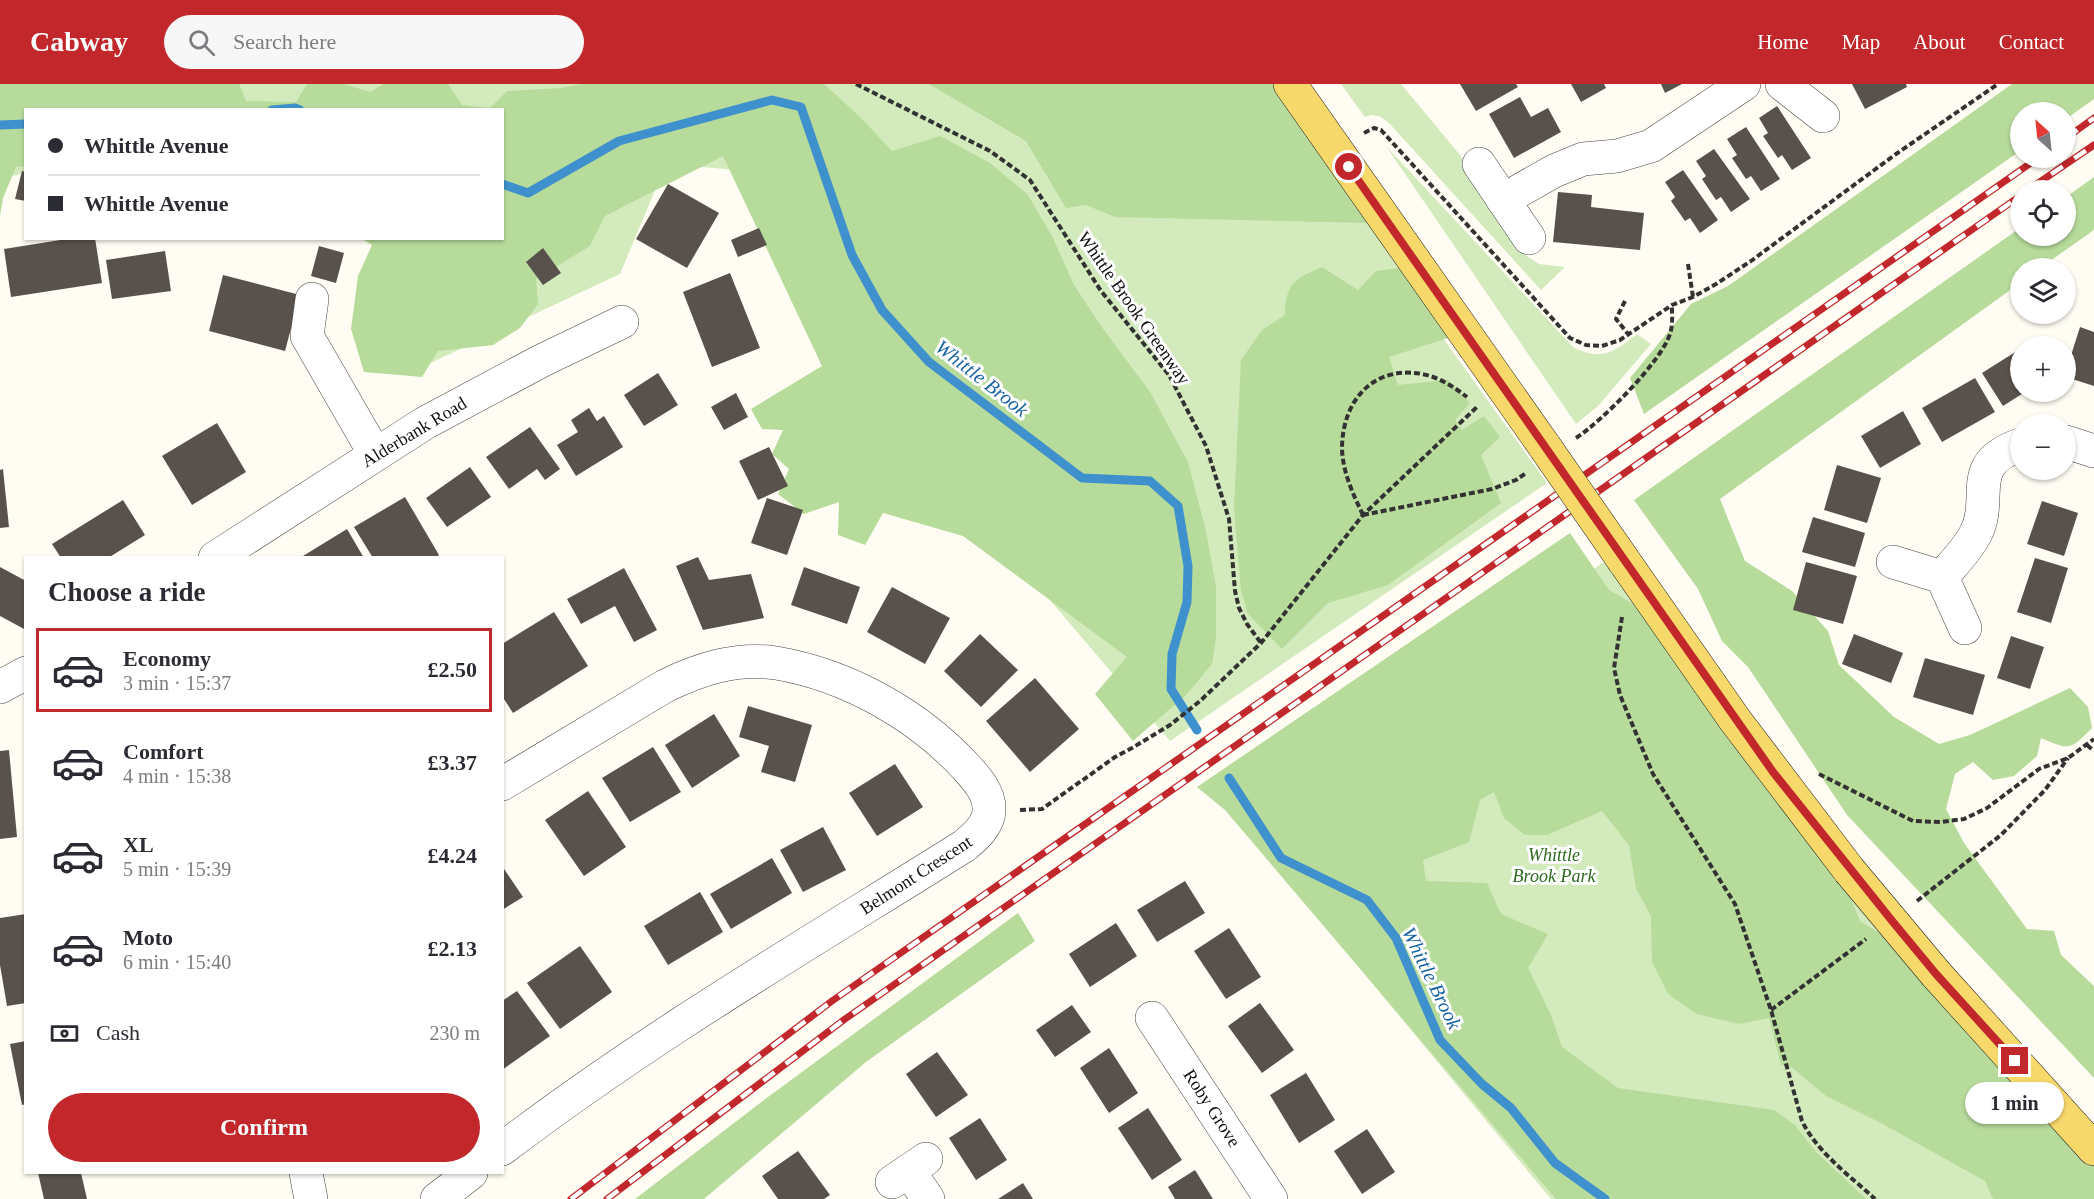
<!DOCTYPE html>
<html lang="en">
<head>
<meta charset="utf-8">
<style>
	:root { --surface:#fff; --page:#f7f7f7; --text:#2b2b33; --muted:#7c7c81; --line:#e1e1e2; --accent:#c1272b }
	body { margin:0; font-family:"Times New Roman",serif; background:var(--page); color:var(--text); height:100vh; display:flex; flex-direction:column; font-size:22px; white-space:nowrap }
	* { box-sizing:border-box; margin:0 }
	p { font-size:20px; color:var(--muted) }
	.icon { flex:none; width:33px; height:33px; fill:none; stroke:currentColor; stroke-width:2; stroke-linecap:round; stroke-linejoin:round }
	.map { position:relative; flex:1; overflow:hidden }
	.panel { position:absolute; left:24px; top:472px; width:480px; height:618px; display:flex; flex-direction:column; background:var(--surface); border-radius:0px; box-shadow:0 2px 4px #0004 }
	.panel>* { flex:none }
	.banner { position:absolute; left:24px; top:24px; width:480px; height:132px; border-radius:0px; box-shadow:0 2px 4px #0004; display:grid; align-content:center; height:132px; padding:0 24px; background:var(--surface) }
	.needle { width:39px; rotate:333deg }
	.buttons { position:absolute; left:2010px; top:18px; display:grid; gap:12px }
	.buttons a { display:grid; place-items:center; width:66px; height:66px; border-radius:50%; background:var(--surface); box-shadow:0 2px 4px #0004; font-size:30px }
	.end { position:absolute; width:27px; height:27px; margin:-14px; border:8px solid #c1272b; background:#fff; box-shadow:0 0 0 3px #fff }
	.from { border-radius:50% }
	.bubble { position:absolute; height:42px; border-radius:21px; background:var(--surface); box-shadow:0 2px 4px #0004; font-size:20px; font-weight:800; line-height:42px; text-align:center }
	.banner b { display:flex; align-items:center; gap:21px; height:57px; font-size:22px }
	.banner b+b { border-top:2px solid var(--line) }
	.banner i { width:15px; height:15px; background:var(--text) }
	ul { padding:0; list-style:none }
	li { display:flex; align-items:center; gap:18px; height:84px; margin:0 12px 9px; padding:0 12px; border:3px solid transparent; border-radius:0px }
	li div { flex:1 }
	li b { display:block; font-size:22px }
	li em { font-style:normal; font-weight:800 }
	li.selected { border-color:var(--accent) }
	li>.icon { width:54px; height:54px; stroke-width:1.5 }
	h2 { padding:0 24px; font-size:27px; line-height:72px }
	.pay { display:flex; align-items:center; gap:15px; height:66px; padding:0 24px; font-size:22px }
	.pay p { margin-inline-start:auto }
	.primary-button { display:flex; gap:12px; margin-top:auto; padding:12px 24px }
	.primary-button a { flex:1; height:69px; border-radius:36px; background:var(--accent); color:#fff; font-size:24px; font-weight:800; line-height:69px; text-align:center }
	header { display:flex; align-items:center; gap:36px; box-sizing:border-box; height:84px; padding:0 30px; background:var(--accent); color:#fff }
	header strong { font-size:28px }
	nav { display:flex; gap:33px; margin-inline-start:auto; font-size:21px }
	.search { width:420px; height:54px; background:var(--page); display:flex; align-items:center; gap:15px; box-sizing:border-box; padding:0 21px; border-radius:33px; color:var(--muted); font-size:22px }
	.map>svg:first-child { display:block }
</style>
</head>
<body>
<header>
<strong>Cabway</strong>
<div class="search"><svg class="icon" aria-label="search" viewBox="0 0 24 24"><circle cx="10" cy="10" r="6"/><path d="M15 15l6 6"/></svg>Search here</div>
<nav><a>Home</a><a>Map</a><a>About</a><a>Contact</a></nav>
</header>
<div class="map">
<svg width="2094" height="1115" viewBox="0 0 2094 1115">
	<rect width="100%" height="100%" fill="#fffdf3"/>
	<g fill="#d3eabc">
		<polygon points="0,0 1018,0 1370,139 1400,184 1394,186 1547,399 1170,657 870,305 796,91 666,80 620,190 407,290 502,154 502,26 26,26 25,89 0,95"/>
		<path d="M1341,0H1401L1460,71L1525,171L1539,180L1565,183L1541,206L1389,39C1381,32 1375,29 1365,33Z"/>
		<path d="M1386,62L1574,264C1603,277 1614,268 1637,250L1651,260L1598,322L1576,340Z"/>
		<polygon points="1617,469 1836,792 2094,1115 1551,1115 1235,734"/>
	</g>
	<g fill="#b7db9b">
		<polygon points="0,0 239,0 246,17 296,18 307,0 344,0 370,8 384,0 448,0 462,21 490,24 507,7 561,4 581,0 824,0 860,33 892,67 940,52 990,79 1028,111 1053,154 1074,201 1101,242 1150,308 1188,378 1206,447 1216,503 1216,553 1212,580 1187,610 1133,657 1095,610 1127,573 963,452 883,429 865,461 838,451 839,418 804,430 778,410 789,385 772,370 783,346 762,345 751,325 822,282 723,72 605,132 590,162 536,195 538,220 520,244 493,261 438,267 422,293 364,288 351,245 358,192 372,161 362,155 502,154 502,26 26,26 25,82 16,83 3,114 0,132"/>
		<polygon points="929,0 1275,0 1370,139 1115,133 1086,121 1066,124 1026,57"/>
		<polygon points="2012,0 2094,0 2094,15 2066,35 2066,28 2020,28 2020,67 1644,330 1630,294 1691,220 1728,202"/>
		<path d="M2094,93V146L2040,184H2020V199L1720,415L1745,477L1792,507L1828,547L1839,581L1894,633L1939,660L1970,651L2070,604L2088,623L2092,644C2070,667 2069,666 2041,654L2037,672L2014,692L1993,696L1973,678L1955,690L1946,725L1964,759L2027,845L2054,847L2061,871L2094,902V994L1847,731L1748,583L1722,557L1698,505L1634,416L2020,144V152H2066V113Z"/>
		<path d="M1322,183L1358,206L1376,187L1400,184L1448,254L1389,273L1398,301L1448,296L1470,319L1455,336L1462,346L1484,332L1500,353L1481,371L1501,419L1388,501L1328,519L1282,565L1248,530L1241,507L1234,424L1241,276L1262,246L1285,231C1286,199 1294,195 1322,183Z"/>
		<polygon points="1570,449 1609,506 1656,533 1841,791 1860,837 1904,864 2094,1080 2094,1115 1993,1115 1985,1097 1881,1039 1826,1012 1790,982 1781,981 1769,934 1739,940 1697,930 1668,910 1652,878 1651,832 1636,804 1629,761 1602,727 1547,751 1525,751 1504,734 1494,708 1480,716 1469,758 1423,776 1426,797 1487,799 1501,830 1548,850 1528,884 1551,931 1562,963 1618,1004 1774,1026 1795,1041 1816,1068 1866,1115 1556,1115 1225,726 1197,703"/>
		<polygon points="1018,829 1035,857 866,978 704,1115 635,1115 768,1013"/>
	</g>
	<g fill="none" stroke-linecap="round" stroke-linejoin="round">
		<g stroke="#3f91cd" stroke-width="9">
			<polyline points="272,26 295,24 300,26"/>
			<polyline points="0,41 26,40"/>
			<polyline points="502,100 528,109 619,57 772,16 801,23 852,171 882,226 929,278 1082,394 1150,397 1178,422 1188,482 1187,518 1172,570 1171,605 1197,646"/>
			<polyline points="1229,694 1281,774 1367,816 1396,854 1440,956 1482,1000 1511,1024 1555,1079 1605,1115"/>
		</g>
	</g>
	<g fill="#59524c">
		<polygon points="1460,0 1516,0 1518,3 1476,27"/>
		<polygon points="1571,0 1604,0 1606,4 1581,18"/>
		<polygon points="1661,0 1682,0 1665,9"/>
		<polygon points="1852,0 1906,0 1907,3 1865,25"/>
		<polygon points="1520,13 1531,33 1548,24 1561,48 1514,74 1489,30"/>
		<polygon points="1777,22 1811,74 1792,86 1782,71 1778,74 1763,52 1768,49 1759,34"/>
		<polygon points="1746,43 1780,95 1761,107 1751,92 1746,95 1732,74 1737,71 1727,55"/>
		<polygon points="1714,65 1750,115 1731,128 1721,113 1716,116 1702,95 1706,92 1696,77"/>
		<polygon points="1683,86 1718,136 1700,149 1690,134 1685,137 1671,117 1675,113 1665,98"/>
		<polygon points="22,87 26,88 26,117 15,115"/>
		<polygon points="668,100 719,129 687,184 636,155"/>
		<polygon points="1558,108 1592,111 1591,123 1644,129 1640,166 1553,158"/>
		<polygon points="759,144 767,161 738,173 731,156"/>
		<polygon points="73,154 95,154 102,199 11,213 4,165"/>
		<polygon points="319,162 344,169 336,199 311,192"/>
		<polygon points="543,164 561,189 543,201 526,178"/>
		<polygon points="165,167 171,207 112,215 106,176"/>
		<polygon points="730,189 760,264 712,283 683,208"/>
		<polygon points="223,191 300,211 285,267 209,247"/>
		<polygon points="2080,243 2094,248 2094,302 2066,293 2066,287"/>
		<polygon points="2020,265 2020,308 2025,308 2003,322 1982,289"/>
		<polygon points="658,289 678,321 644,342 624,311"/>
		<polygon points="1975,294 1995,328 1942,358 1922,324"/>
		<polygon points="736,309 748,333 724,346 711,323"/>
		<polygon points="589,324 597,337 604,332 623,363 576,392 557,361 578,348 571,336"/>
		<polygon points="1903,327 1921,360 1880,384 1861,352"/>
		<polygon points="217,339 246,388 192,421 162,372"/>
		<polygon points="530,343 560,385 545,396 537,385 509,405 486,373"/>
		<polygon points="769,363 788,402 758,416 739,377"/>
		<polygon points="1837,381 1881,394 1867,439 1824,426"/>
		<polygon points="470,383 491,413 447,443 426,414"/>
		<polygon points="3,385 9,443 0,444 0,386"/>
		<polygon points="405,413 439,471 435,474 373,474 354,443"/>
		<polygon points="767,414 803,426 787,471 751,459"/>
		<polygon points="123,416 145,451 108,474 61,474 52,460"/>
		<polygon points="2042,417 2078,429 2064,472 2027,460"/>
		<polygon points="1813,433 1865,449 1855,483 1802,468"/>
		<polygon points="347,445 364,474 305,474 303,472"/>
		<polygon points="698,473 709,496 751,490 764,534 703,546 676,482"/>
		<polygon points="2035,474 2068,484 2051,539 2017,528"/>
		<polygon points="1806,478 1857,492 1843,540 1793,526"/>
		<polygon points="0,483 26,497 26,546 0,532"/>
		<polygon points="804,483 860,503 847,540 791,521"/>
		<polygon points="624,484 657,546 634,558 615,522 581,540 567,515"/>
		<polygon points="892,503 950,534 925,580 867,548"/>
		<polygon points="554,528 588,582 513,629 502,612 502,560"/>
		<polygon points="980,550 1018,586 981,623 944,587"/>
		<polygon points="1854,550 1903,569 1891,599 1842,580"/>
		<polygon points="2011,552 2044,563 2030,605 1997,594"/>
		<polygon points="1925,574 1985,591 1973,631 1913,613"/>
		<polygon points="1035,594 1079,645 1030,688 986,637"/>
		<polygon points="748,622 812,641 795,698 761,688 769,662 739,653"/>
		<polygon points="714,630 740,672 692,704 665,661"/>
		<polygon points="653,663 681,708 630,738 602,694"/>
		<polygon points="9,666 17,753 0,755 0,667"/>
		<polygon points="895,680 923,723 877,752 849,709"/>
		<polygon points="588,707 626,763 584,792 545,736"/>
		<polygon points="823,743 846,786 803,808 780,766"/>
		<polygon points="772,774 792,809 731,845 710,810"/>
		<polygon points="502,782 523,813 502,826"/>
		<polygon points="1185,797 1205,829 1157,858 1137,826"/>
		<polygon points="700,808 723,848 668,881 644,842"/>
		<polygon points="26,830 26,919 7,922 0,881 0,834"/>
		<polygon points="1116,839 1137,872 1090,903 1069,870"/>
		<polygon points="1229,844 1261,893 1226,915 1194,867"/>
		<polygon points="580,862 612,908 560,945 527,899"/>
		<polygon points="517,907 550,952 502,986 502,917"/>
		<polygon points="1260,919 1294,966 1262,989 1228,942"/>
		<polygon points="1072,921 1091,948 1055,973 1036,946"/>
		<polygon points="26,957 26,1020 22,1021 10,960"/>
		<polygon points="1109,964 1138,1009 1109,1029 1080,984"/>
		<polygon points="937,968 968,1011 936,1033 906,990"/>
		<polygon points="1306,989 1335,1036 1299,1059 1270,1011"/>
		<polygon points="1148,1024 1182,1076 1152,1096 1118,1044"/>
		<polygon points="980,1034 1007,1076 976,1096 949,1054"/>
		<polygon points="1367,1045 1395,1088 1362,1110 1334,1067"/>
		<polygon points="798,1067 830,1111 824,1115 778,1115 762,1092"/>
		<polygon points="1195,1086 1213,1115 1175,1115 1168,1103"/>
		<polygon points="38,1089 81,1089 87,1115 44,1115"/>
		<polygon points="1023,1099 1033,1115 998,1115"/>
	</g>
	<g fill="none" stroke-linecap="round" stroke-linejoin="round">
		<defs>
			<g id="minor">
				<polyline points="1782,0 1823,32"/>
				<polyline points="1479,80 1529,154"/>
				<polyline points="1503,116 1554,87 1583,75 1617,72 1651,62 1744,0"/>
				<polyline points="312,215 307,252 375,370"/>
				<polyline points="2066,358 2094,367"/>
				<polyline points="215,474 425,339 541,277 622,238"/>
				<polyline points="1893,478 1942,493 1965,544"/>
				<path d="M1942,493C1954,479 1968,465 1976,449C1994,413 1964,380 2020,361"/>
				<polyline points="0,603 26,589"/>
				<path d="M502,700L665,602C700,585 736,573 776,579C847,591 917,630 966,683C976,694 990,709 989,726C989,741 974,754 964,762C808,860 649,953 502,1065"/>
				<polyline points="1152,934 1271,1115"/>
				<polyline points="909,1087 928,1115"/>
				<polyline points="306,1089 311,1115"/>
				<polyline points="892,1098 926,1075"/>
				<polyline points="437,1115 471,1089"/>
			</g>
			<g id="major">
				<polyline points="1290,0 1545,363"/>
				<polyline points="1624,477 1735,636 1849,786"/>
				<polyline points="1936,890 2094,1065"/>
			</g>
		</defs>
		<use href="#minor" stroke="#434343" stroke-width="34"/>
		<use href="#major" stroke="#212121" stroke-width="34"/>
		<g stroke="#323232" stroke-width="4" stroke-dasharray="6 3" stroke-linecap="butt">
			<polyline points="856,0 990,67 1030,96 1101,207 1169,291 1206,362 1229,435 1235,507 1239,524 1247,540 1261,559"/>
			<polyline points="1364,49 1374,44 1381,46 1570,254 1586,261 1602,262 1620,256 1672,221 1693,213 1716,200 1751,177 1896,70 1998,0"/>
			<polyline points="1688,180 1693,213"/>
			<polyline points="1625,217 1616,235 1628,250"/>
			<path d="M1576,354C1602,337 1661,278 1670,250C1673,241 1672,231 1672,222"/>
			<polyline points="1363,431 1492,405 1516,396 1526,389"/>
			<path d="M1363,431C1353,410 1343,389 1342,365C1342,317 1373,281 1422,290C1439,293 1454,303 1467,313"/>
			<path d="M1622,533L1614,584L1620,611L1653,690L1735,820L1771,926L1802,1037C1817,1068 1850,1092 1875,1115"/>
			<polyline points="2087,661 2094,667"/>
			<polyline points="1819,690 1913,737 1941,738 1964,735 1987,724 2039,685 2068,674 2094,655"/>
			<polyline points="1020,726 1042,725 1115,673 1132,664 1170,641 1200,617 1261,559 1363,431 1478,322"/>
			<polyline points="1917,817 2001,751 2045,706 2068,674"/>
			<polyline points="1771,926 1866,855"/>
		</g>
		<use href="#minor" stroke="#fff" stroke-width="33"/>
		<use href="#major" stroke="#f7d86b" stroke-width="33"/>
		<defs>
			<g id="rail">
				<polyline points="2066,54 2094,34"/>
				<polyline points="2028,106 2094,61"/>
				<polyline points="571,1115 832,917 2038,74"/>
				<polyline points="607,1115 845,935 2020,112"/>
			</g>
		</defs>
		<use href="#rail" stroke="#c1272b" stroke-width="7"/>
		<use href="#rail" stroke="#fff" stroke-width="4.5" stroke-dasharray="14" stroke-linecap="butt"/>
		<defs>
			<g id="major-bridge">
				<polyline points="1545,363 1624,477"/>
				<polyline points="1849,786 1936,890"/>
			</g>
		</defs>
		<use href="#major-bridge" stroke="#212121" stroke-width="34" stroke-linecap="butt"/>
		<use href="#major-bridge" stroke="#f7d86b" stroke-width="33"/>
	</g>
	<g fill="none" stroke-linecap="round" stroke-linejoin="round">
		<polyline stroke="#c1272b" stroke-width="8" points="1349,83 1773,688 1893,838 1936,890 2015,977"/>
	</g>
	<g text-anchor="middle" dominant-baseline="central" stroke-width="6" stroke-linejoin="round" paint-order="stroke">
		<g font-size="18" fill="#101010" stroke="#fff">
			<text transform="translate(1134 224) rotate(55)">Whittle Brook Greenway</text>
			<text transform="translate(414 348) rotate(-31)">Alderbank Road</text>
			<text transform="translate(916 791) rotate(-33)">Belmont Crescent</text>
			<text transform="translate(1212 1024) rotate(57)">Roby Grove</text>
		</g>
		<g font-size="18" font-style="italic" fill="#2d691f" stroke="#fff">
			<text x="1554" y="771">Whittle<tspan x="1554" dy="21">Brook Park</tspan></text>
		</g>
		<g font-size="20" font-style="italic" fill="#1863a3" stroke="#fff">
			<text transform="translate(982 294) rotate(38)">Whittle Brook</text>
			<text transform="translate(1432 894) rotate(64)">Whittle Brook</text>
		</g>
	</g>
</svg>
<div class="buttons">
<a><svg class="needle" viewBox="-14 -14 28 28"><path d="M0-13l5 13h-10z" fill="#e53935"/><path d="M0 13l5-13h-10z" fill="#7c7c81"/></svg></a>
<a><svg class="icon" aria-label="locate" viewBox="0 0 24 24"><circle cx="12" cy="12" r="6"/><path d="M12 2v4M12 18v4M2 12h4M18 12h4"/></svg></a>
<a><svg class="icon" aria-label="layers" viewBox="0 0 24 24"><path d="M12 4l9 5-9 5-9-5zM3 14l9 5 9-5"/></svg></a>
<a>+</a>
<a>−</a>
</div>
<i class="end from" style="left:1349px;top:83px"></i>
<i class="end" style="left:2015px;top:977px"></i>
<div class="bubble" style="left:1965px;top:998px;width:99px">1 min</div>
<div class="banner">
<b><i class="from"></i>Whittle Avenue</b>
<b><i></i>Whittle Avenue</b>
</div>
<section class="panel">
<h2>Choose a ride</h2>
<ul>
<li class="selected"><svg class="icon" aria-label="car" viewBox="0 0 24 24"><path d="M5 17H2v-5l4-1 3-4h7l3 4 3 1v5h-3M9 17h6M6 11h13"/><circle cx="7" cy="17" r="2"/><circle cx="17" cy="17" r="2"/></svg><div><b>Economy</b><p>3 min · 15:37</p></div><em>£2.50</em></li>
<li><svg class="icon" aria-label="car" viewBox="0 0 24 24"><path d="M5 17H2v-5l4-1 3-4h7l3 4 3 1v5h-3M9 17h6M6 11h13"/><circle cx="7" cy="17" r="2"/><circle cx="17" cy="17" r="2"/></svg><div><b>Comfort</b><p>4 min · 15:38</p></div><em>£3.37</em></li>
<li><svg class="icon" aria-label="car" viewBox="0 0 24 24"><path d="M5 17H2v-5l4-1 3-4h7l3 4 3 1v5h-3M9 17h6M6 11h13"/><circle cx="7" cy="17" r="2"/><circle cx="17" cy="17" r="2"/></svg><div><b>XL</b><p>5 min · 15:39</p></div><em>£4.24</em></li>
<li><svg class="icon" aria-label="car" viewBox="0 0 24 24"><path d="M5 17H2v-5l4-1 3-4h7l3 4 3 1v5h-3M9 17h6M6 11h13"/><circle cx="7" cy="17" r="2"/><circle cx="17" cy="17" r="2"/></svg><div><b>Moto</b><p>6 min · 15:40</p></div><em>£2.13</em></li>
</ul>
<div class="pay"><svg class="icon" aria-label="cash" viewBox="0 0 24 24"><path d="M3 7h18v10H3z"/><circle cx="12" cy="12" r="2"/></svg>Cash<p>230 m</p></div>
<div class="primary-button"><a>Confirm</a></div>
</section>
</div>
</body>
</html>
